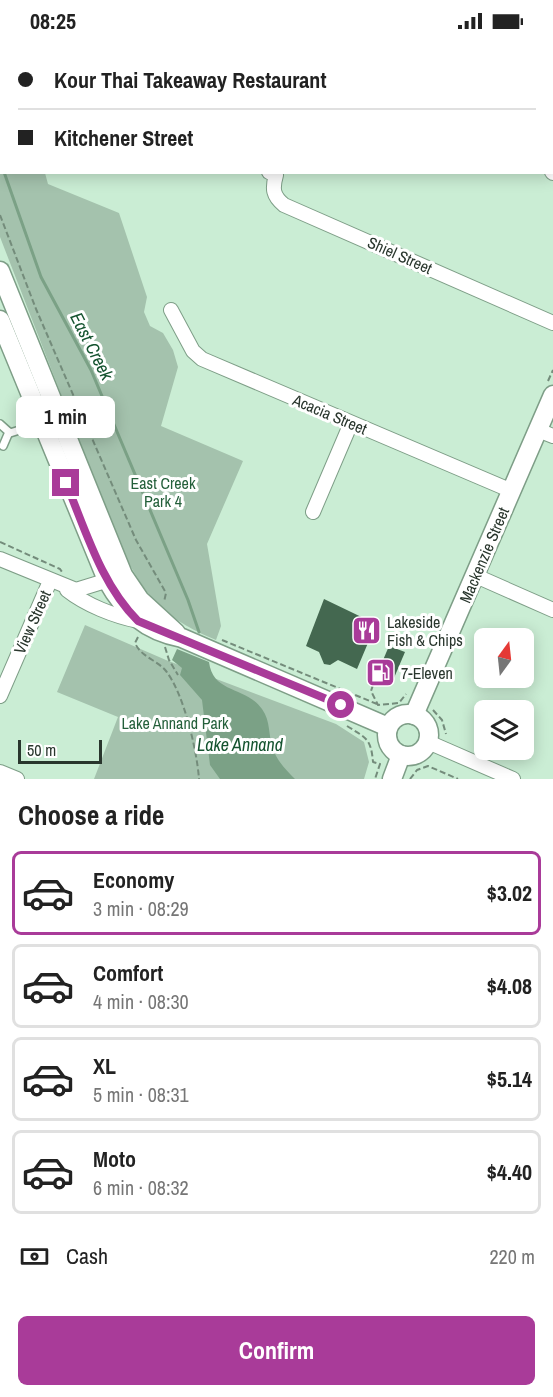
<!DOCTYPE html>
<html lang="en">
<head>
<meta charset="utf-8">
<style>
	:root { --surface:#fff; --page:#f2f2f2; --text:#222; --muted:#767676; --line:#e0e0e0; --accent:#a93b99 }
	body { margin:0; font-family:"Archivo Narrow",sans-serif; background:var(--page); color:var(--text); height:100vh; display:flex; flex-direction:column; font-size:22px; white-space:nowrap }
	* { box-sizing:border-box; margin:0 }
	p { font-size:20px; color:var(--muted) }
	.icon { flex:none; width:33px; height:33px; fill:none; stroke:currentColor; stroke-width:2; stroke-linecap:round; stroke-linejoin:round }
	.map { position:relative; height:737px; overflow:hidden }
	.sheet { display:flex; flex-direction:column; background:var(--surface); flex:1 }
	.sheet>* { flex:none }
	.hud { position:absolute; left:0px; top:0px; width:554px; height:132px; box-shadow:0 3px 15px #0003; display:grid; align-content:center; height:132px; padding:0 18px; background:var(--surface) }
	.needle { width:39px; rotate:15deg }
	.controls { position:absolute; left:474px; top:586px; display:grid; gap:12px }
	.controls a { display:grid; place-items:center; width:60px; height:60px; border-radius:9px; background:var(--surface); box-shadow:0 3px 15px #0003; font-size:30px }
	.scale { position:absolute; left:18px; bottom:15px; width:84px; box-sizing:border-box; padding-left:6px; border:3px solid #29362d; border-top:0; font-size:16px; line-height:21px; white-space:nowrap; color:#29362d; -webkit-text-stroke:4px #fff; paint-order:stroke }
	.end { position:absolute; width:27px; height:27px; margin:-14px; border:8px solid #a93b99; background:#fff; box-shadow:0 0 0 3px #fff }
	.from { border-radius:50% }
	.bubble { position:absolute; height:42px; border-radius:9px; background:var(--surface); box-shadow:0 3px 15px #0003; font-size:20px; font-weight:800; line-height:42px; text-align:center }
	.hud b { display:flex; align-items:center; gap:21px; height:57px; font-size:22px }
	.hud b+b { border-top:2px solid var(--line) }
	.hud i { width:15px; height:15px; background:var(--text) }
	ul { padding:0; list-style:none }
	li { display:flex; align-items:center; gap:18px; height:84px; margin:0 12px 9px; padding:0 6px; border:3px solid var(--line); border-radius:9px }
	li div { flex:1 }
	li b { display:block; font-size:22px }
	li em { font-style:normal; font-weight:800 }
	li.on { border-color:var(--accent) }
	li>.icon { width:54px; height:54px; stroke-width:1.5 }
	h2 { padding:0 18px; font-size:27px; line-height:72px }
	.pay { display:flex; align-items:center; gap:15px; height:66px; padding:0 18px; font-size:22px }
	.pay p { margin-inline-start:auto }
	.button { display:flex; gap:12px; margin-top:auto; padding:12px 18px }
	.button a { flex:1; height:69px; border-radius:9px; background:var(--accent); color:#fff; font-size:24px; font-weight:800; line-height:69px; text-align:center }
	.status { display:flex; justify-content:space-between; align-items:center; height:42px; padding:0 30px; background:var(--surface); direction:ltr }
	.status svg { height:16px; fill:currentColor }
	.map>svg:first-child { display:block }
</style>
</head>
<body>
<div class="status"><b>08:25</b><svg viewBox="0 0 49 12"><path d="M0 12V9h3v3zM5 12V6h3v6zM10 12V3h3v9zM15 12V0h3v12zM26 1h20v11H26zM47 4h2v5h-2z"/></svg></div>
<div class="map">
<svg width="553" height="737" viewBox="0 0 553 737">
	<rect width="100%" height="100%" fill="#caedd4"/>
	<g fill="#a4c2ad">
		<path d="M0,0H12L2,2V130L45,131L48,142L119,171L147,255L144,270L150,284L163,291L173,308L178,325L161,384L243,419L207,502L221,584L216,598C162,575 148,557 121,507L0,195Z"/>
		<polygon points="85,583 166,618 336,682 364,700 369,720 364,737 94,737 118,675 57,650"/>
	</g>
	<path fill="#7ba186" d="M177,607L209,620C213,652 246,644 262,667C271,679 268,694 273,707C277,719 287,729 295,737H220L210,723L202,658L180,633L182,626L172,618Z"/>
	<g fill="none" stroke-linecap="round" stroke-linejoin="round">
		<g stroke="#7ba186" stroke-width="3">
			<polyline points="0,118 2,123"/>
			<polyline points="4,130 41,235 91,328 188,558 199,590"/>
		</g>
	</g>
	<g fill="#446850">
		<polygon points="324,557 376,582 357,627 338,618 330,623 324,622 319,610 306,604"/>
		<polygon points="389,604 405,610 391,643 375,637"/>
	</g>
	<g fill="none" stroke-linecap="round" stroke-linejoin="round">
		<defs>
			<g id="lane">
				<polyline points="0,382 10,391 42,381"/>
				<polyline points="3,404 9,390"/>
			</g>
			<g id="street">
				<polyline points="126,2 127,0"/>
				<polyline points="335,2 336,0"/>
				<path d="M269,130L276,133C272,147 273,154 284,163L553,281"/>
				<polyline points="552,130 553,131"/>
				<polyline points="171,268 193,309 202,317 512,449"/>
				<polyline points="538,388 553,394"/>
				<polyline points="313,470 351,381"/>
				<polyline points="0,517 76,548 115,536"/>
				<polyline points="476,534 553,568"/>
				<path d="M67,548C86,563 114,574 138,579"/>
				<polyline points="0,654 50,539"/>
				<polyline points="428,700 513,737"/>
				<polyline points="0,730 17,737"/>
			</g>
			<g id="secondary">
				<polyline points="0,229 123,533 140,558 176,591"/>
				<path d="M0,278L107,538C125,570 145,589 182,596L388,685"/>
				<circle cx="408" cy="693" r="21"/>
				<polyline points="414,673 553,353"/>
				<polyline points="392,737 401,713"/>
			</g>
		</defs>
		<use href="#lane" stroke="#7e9e87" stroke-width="10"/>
		<use href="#street" stroke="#7e9e87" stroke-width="16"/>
		<use href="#secondary" stroke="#7e9e87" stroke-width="21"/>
		<g stroke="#748c7b" stroke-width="2" stroke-dasharray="6 3" stroke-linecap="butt">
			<polyline points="0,72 2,70"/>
			<polyline points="0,173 36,267 136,498 166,551 164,560"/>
			<polyline points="548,339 553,328"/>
			<polyline points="0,500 60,527 62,530"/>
			<path d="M138,595L135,601C141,615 157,618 166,629C184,652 197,709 199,737"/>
			<polyline points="222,598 377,662"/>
			<polyline points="165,605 169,618 178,633"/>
			<polyline points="373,643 371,649 378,663 399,661 406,652"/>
			<polyline points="433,668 442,678 446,692"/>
			<path d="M347,684C366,696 371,696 373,720L380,722L375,737"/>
			<polyline points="410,737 417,728 428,724 458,737"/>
		</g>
		<use href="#lane" stroke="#fff" stroke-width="7"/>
		<use href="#street" stroke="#fff" stroke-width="14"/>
		<use href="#secondary" stroke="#fff" stroke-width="18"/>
	</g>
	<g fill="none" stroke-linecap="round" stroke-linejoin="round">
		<path stroke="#a93b99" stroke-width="8" d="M66,441C86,489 101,542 138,579L341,663"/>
	</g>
	<defs>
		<symbol id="restaurant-square" viewBox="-11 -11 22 22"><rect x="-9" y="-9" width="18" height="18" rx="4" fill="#a93b99" stroke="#fff"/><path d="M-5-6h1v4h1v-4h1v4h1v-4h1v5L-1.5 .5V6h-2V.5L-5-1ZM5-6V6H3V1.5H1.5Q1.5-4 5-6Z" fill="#fff"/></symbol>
		<symbol id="fuel-square" viewBox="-11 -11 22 22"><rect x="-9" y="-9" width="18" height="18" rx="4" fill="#a93b99" stroke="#fff"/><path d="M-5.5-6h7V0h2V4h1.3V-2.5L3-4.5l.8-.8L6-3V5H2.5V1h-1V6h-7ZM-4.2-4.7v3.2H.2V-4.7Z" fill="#fff"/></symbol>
	</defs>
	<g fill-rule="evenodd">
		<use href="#restaurant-square" x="350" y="572" width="33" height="33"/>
		<use href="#fuel-square" x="364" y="614" width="33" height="33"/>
	</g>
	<g text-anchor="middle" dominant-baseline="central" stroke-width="6" stroke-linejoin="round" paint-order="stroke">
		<g font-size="16" fill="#29362d" stroke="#fff">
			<text transform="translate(400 213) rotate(24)">Shiel Street</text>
			<text transform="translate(330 372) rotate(23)">Acacia Street</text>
			<text transform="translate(484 513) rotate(-67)">Mackenzie Street</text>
			<text transform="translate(32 580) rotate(-66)">View Street</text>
		</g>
		<g font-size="16" fill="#235f3a" stroke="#fff">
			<text x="163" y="441">East Creek<tspan x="163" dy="18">Park 4</tspan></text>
			<text x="175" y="681">Lake Annand Park</text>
		</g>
		<g font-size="16" fill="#29362d" stroke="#fff" text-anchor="start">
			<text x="387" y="580">Lakeside<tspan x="387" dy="18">Fish &amp; Chips</tspan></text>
			<text x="401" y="631">7-Eleven</text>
		</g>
		<g font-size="18" font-style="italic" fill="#14532f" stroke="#fff">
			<text transform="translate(92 304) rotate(63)">East Creek</text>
			<text x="240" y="702">Lake Annand</text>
		</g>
	</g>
</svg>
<div class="controls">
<a><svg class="needle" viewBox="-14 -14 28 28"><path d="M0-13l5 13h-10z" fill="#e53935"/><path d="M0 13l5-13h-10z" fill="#767676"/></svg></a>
<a><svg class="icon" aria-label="layers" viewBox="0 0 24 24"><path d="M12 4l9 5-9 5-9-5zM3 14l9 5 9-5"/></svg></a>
</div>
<div class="scale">50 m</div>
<i class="end from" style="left:341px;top:663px"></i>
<i class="end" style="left:66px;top:441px"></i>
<div class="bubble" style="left:16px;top:354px;width:99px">1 min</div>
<div class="hud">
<b><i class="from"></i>Kour Thai Takeaway Restaurant</b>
<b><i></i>Kitchener Street</b>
</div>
</div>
<section class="sheet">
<h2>Choose a ride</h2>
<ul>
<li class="on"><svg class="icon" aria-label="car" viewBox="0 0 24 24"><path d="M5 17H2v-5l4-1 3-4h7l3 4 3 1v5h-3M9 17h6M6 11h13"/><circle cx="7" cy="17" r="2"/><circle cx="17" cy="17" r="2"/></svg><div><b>Economy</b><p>3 min · 08:29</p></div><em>$3.02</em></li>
<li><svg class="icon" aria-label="car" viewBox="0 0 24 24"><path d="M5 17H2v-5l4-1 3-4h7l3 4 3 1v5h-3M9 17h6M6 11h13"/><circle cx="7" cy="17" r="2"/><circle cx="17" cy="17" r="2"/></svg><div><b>Comfort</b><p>4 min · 08:30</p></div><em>$4.08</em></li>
<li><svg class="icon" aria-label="car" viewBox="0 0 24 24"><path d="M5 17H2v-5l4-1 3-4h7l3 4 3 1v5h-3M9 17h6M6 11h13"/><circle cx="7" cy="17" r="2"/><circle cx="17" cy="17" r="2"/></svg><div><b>XL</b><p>5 min · 08:31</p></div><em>$5.14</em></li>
<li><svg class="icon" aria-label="car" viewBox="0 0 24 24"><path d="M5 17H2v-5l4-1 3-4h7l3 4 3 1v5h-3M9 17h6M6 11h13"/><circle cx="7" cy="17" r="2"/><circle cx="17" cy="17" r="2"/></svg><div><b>Moto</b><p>6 min · 08:32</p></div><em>$4.40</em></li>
</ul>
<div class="pay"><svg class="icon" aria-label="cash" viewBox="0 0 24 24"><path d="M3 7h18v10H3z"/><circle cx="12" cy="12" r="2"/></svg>Cash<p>220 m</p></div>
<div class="button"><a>Confirm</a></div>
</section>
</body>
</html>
